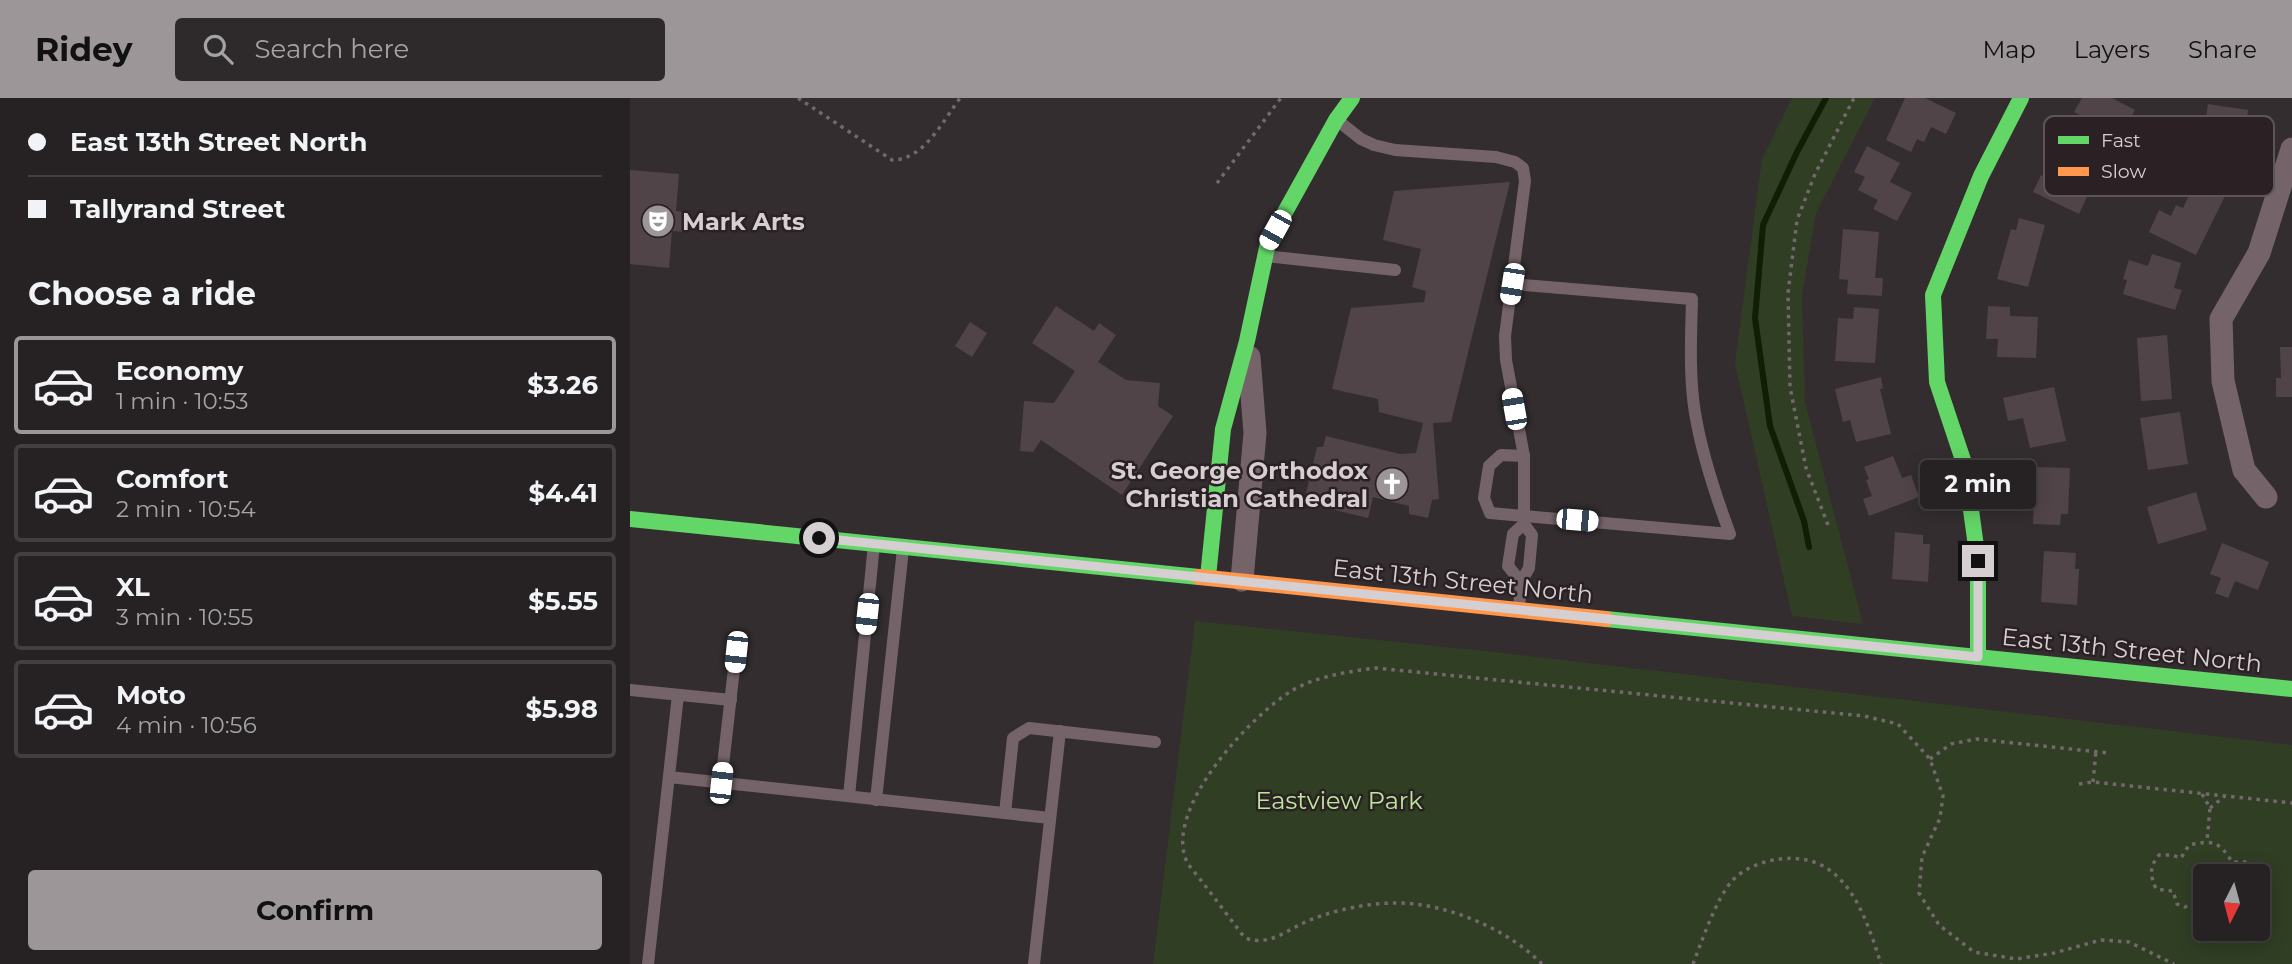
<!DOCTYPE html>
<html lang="en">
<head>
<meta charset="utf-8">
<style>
	:root { --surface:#262224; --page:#2e2a2c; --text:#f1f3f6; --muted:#a4a4a6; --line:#423f41; --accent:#9d9699 }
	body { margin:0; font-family:Montserrat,sans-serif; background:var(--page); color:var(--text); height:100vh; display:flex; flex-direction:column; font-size:26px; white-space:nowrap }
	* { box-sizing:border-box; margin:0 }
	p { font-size:23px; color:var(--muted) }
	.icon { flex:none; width:38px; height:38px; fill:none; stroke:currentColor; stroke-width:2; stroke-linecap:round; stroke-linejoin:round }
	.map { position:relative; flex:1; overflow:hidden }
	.side { display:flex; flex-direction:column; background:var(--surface); width:630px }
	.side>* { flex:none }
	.top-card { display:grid; align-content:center; height:154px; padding:0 28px; background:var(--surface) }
	.needle { width:46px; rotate:186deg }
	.buttons { position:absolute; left:1563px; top:766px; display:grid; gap:14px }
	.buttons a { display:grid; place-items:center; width:77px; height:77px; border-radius:7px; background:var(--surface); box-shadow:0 4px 18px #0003,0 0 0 2px var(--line); font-size:35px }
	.end { position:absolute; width:32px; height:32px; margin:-16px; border:9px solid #d6cfd1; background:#111; box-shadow:0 0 0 4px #111 }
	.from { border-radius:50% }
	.bubble { position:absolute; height:49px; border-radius:7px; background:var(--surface); box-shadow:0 4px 18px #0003,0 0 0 2px var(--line); font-size:23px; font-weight:700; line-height:49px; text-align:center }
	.car { position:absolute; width:21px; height:42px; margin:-21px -10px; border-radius:9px; box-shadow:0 0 5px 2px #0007; background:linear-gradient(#fff 24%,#345 0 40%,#fff 0 76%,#345 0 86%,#fff 0) }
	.top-card b { display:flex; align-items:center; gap:24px; height:66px; font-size:26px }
	.top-card b+b { border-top:2px solid var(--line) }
	.top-card i { width:18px; height:18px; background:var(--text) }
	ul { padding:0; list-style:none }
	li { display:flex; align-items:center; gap:21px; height:98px; margin:0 14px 10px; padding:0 14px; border:4px solid var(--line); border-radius:7px }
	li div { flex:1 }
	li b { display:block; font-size:26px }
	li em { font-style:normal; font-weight:700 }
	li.active { border-color:var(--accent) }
	li>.icon { width:63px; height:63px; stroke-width:1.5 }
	h2 { padding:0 28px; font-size:32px; line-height:84px }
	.button { display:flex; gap:14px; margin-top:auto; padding:14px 28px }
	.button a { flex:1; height:80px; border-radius:7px; background:var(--accent); color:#111; font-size:28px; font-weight:700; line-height:80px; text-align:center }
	header { display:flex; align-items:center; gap:42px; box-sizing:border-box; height:98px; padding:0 35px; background:var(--accent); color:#111 }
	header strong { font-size:33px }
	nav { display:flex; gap:38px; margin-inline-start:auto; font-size:24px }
	.search { width:490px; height:63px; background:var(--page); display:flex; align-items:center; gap:18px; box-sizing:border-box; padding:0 24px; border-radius:7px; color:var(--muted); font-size:26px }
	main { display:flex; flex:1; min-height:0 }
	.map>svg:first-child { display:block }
</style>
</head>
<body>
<header>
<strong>Ridey</strong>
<div class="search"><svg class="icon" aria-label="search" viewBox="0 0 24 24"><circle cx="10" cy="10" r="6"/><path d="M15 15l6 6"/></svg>Search here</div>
<nav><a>Map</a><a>Layers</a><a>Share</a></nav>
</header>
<main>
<section class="side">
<div class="top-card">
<b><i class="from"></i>East 13th Street North</b>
<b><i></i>Tallyrand Street</b>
</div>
<h2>Choose a ride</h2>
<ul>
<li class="active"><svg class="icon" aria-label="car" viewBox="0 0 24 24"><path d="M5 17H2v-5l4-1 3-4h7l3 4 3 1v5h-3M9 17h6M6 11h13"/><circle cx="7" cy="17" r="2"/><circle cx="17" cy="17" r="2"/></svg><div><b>Economy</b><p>1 min · 10:53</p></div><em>$3.26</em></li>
<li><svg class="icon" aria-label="car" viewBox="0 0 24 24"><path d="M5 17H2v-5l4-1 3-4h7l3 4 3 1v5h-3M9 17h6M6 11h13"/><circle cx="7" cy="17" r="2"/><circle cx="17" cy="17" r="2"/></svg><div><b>Comfort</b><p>2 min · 10:54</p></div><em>$4.41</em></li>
<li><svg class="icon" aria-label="car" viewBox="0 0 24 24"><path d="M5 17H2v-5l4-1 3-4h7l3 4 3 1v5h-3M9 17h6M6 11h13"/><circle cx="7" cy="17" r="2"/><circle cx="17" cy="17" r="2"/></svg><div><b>XL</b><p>3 min · 10:55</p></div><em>$5.55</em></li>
<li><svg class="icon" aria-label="car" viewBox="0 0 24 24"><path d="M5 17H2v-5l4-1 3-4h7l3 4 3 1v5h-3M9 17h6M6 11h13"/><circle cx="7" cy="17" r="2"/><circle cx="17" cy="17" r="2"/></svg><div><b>Moto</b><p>4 min · 10:56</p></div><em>$5.98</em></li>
</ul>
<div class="button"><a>Confirm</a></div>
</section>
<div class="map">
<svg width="1662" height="866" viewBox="0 0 1662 866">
	<rect width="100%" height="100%" fill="#332d30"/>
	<g fill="#303e24" fill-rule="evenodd">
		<polygon points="1162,0 1245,0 1186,115 1172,197 1175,304 1233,526 1162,518 1105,265 1132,61"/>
		<path d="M565,523L864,554L1662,647V866H523ZM1575,779H1628V831H1575Z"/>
	</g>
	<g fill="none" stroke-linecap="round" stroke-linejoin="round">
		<polyline stroke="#101e06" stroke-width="6" points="1179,449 1174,423 1140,328 1125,220 1133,127 1167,54 1196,0"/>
	</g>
	<g fill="#514449">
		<polygon points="1275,0 1295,0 1326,15 1316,36 1301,29 1294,44 1287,41 1281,54 1256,42"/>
		<polygon points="1452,0 1482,0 1505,12 1499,22 1507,26 1491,53 1460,36 1466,26 1444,14"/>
		<polygon points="1578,6 1618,12 1608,83 1568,77"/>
		<polygon points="1237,48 1270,65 1260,84 1282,95 1267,123 1243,111 1248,102 1228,92 1235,79 1224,74"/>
		<polygon points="1438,54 1470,70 1449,116 1403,94 1411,77 1424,83"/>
		<polygon points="0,72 49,76 46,113 57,114 55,134 42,133 39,170 0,166"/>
		<polygon points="880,84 821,324 803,325 809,401 802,402 798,420 779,416 779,408 743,399 738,420 688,408 687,402 675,399 687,349 693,349 696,338 770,356 786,355 793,325 749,314 748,301 702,291 721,210 794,204 796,193 782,189 791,151 753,142 764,93"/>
		<polygon points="1565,84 1595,98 1566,157 1519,134 1529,112 1541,118 1546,107 1553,110"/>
		<polygon points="1389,120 1415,127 1398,189 1367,181 1381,131 1386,132"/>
		<polygon points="1213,131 1249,134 1245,180 1253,180 1252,198 1217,196 1218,182 1209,181"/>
		<polygon points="1522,156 1551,165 1544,190 1552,192 1545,212 1493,196 1497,182 1493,181 1499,162 1518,168"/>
		<polygon points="426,208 464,233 469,225 486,237 468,264 496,282 530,285 528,308 543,318 492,397 411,342 403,354 390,353 394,303 424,305 445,273 402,245"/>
		<polygon points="1358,208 1380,209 1380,218 1408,219 1406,260 1367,259 1368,241 1356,241"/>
		<polygon points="1224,209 1249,211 1245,265 1205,263 1208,220 1223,221"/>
		<polygon points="340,224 357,235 342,259 325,248"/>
		<polygon points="1537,237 1542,301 1511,303 1507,240"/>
		<polygon points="1650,249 1662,249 1662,299 1646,299 1646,280 1651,280"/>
		<polygon points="1251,279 1253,290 1250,291 1261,336 1226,344 1220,322 1213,324 1205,291"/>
		<polygon points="1424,289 1436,343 1400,350 1393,320 1378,323 1373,300"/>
		<polygon points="1550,314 1558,366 1518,372 1510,320"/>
		<polygon points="1263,358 1272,380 1281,377 1289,399 1239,418 1233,401 1242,398 1236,382 1239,381 1234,369"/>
		<polygon points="1405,369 1440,370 1438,416 1431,416 1430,427 1403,426"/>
		<polygon points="1566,394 1577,432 1528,446 1517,409"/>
		<polygon points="1265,434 1293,437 1293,446 1300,446 1298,484 1262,481"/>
		<polygon points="1592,445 1639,464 1628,492 1605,483 1598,500 1585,495 1591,480 1580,476"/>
		<polygon points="1414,453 1446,455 1445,471 1449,471 1447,507 1411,504"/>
	</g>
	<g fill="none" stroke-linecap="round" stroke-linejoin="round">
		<g stroke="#73686c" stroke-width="3.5" stroke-dasharray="3.5 5" stroke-linecap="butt">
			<path d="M168,0L262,62C294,62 313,23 330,0"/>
			<polyline points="587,85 651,0"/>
			<polyline points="1198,427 1176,370 1160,289 1158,195 1167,122 1185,76 1224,0"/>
			<polyline points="1300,661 1321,646 1346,641 1479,655"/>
			<polyline points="1463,684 1466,653"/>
			<polyline points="1449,686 1463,684 1662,705"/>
			<polyline points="1572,696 1580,710 1577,743"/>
			<polyline points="1580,710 1595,698"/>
			<path d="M1575,817L1566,804L1555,809L1547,806L1543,793L1526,791C1520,777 1519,769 1529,757H1542L1551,760L1559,747C1583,742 1589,743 1602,764H1619L1626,769L1625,779"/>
			<path d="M912,866C881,835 835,814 792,807C758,801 712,809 680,822C657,831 641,849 615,840C601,822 587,803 573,785C568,778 561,771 557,764C532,712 622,616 663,592C687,578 718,574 745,570L1234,618L1268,626L1300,661L1313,698L1310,720L1292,759L1289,795L1309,827L1344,854L1386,861L1424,855L1471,842L1499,844L1544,866"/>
			<path d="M1063,866C1072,843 1086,801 1102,783C1114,770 1133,763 1150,761C1215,753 1235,816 1251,866"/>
		</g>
		<g stroke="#74646a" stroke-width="12">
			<polyline points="707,22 731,41 744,47 765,52 866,59 885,64 893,70 895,83 875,238 876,262 894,358 894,426 902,437 899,470 891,484 889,511"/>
			<polyline points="636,158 765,172"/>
			<path d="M882,186L1062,201C1061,239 1059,278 1065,315C1072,357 1085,396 1100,436L860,415L854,400L859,368L871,357L894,358"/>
			<polyline points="891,484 878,468 883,436 894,426"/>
			<polyline points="0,592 101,602"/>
			<polyline points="39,679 420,720"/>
			<polyline points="91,685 106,553"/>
			<polyline points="219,698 244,446"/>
			<polyline points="246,702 273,451"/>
			<polyline points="375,715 383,640 399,630 525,644"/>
			<polyline points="18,866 48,597"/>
			<polyline points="404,866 430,633"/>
		</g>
		<g stroke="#74646a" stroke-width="23">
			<polyline points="1636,399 1614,372 1593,283 1591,221 1629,155 1662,51"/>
			<polyline points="612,482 625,335 619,259"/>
		</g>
		<g stroke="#63d668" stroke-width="16">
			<polyline points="0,421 569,479"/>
			<polyline points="578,479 593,331 617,243 638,145 706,22 722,0"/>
			<polyline points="976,521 1662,591"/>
			<polyline points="1348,559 1348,463 1335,368 1307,284 1303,197 1351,78 1391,0"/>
		</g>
		<polyline stroke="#ff974d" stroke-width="16" points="569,479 976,521"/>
	</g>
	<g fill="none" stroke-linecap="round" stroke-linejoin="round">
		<polyline stroke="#d6cfd1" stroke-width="9" points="189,440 1348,559 1348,463"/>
	</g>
	<defs>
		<symbol id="theatre-disc" viewBox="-11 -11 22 22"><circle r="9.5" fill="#9d9699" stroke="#2b2125"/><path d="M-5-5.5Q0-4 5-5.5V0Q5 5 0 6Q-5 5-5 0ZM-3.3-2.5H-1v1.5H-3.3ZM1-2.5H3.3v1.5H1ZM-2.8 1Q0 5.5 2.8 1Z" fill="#fff"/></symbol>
		<symbol id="church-disc" viewBox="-11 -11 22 22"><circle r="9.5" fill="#9d9699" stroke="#2b2125"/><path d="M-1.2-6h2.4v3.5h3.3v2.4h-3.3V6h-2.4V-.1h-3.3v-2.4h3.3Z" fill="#fff"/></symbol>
	</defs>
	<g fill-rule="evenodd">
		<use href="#theatre-disc" x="9" y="104" width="38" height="38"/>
		<use href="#church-disc" x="743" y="367" width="38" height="38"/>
	</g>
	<g text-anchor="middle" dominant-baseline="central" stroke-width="5" stroke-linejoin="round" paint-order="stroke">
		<g font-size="24" font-weight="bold" fill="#d6cfd1" stroke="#2b2125" text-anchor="start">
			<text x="52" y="123">Mark Arts</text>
			<text x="738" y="372" text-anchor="end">St. George Orthodox<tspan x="738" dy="28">Christian Cathedral</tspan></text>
		</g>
		<g font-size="24" fill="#d6cfd1" stroke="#2b2125">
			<text transform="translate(833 483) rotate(6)">East 13th Street North</text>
			<text transform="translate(1502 552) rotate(6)">East 13th Street North</text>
		</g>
		<g font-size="24" fill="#b9e998" stroke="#2b2125">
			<text x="709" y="702">Eastview Park</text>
		</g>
	</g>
	<rect x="1414" y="18" width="230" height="80" rx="10" fill="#2b2125" stroke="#5e5559" stroke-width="2"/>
	<rect x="1428" y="38" width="31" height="8" fill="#63d668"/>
	<rect x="1428" y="69" width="31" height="9" fill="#ff974d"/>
	<g font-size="19" fill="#d6cfd1">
		<text x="1471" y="49">Fast</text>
		<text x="1471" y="80">Slow</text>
	</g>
</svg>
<div class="buttons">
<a><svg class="needle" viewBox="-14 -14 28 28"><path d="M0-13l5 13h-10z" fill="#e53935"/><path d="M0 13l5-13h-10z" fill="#a4a4a6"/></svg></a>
</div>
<i class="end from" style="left:189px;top:440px"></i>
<i class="end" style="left:1348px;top:463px"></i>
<div class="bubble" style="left:1290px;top:362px;width:116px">2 min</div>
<i class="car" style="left:645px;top:132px;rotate:209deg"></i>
<i class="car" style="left:882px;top:186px;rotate:189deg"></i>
<i class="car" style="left:884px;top:311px;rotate:350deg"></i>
<i class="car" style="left:947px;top:422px;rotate:95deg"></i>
<i class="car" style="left:237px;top:516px;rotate:186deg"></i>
<i class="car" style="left:106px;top:554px;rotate:186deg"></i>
<i class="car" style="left:91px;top:685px;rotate:6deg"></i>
</div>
</main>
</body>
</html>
